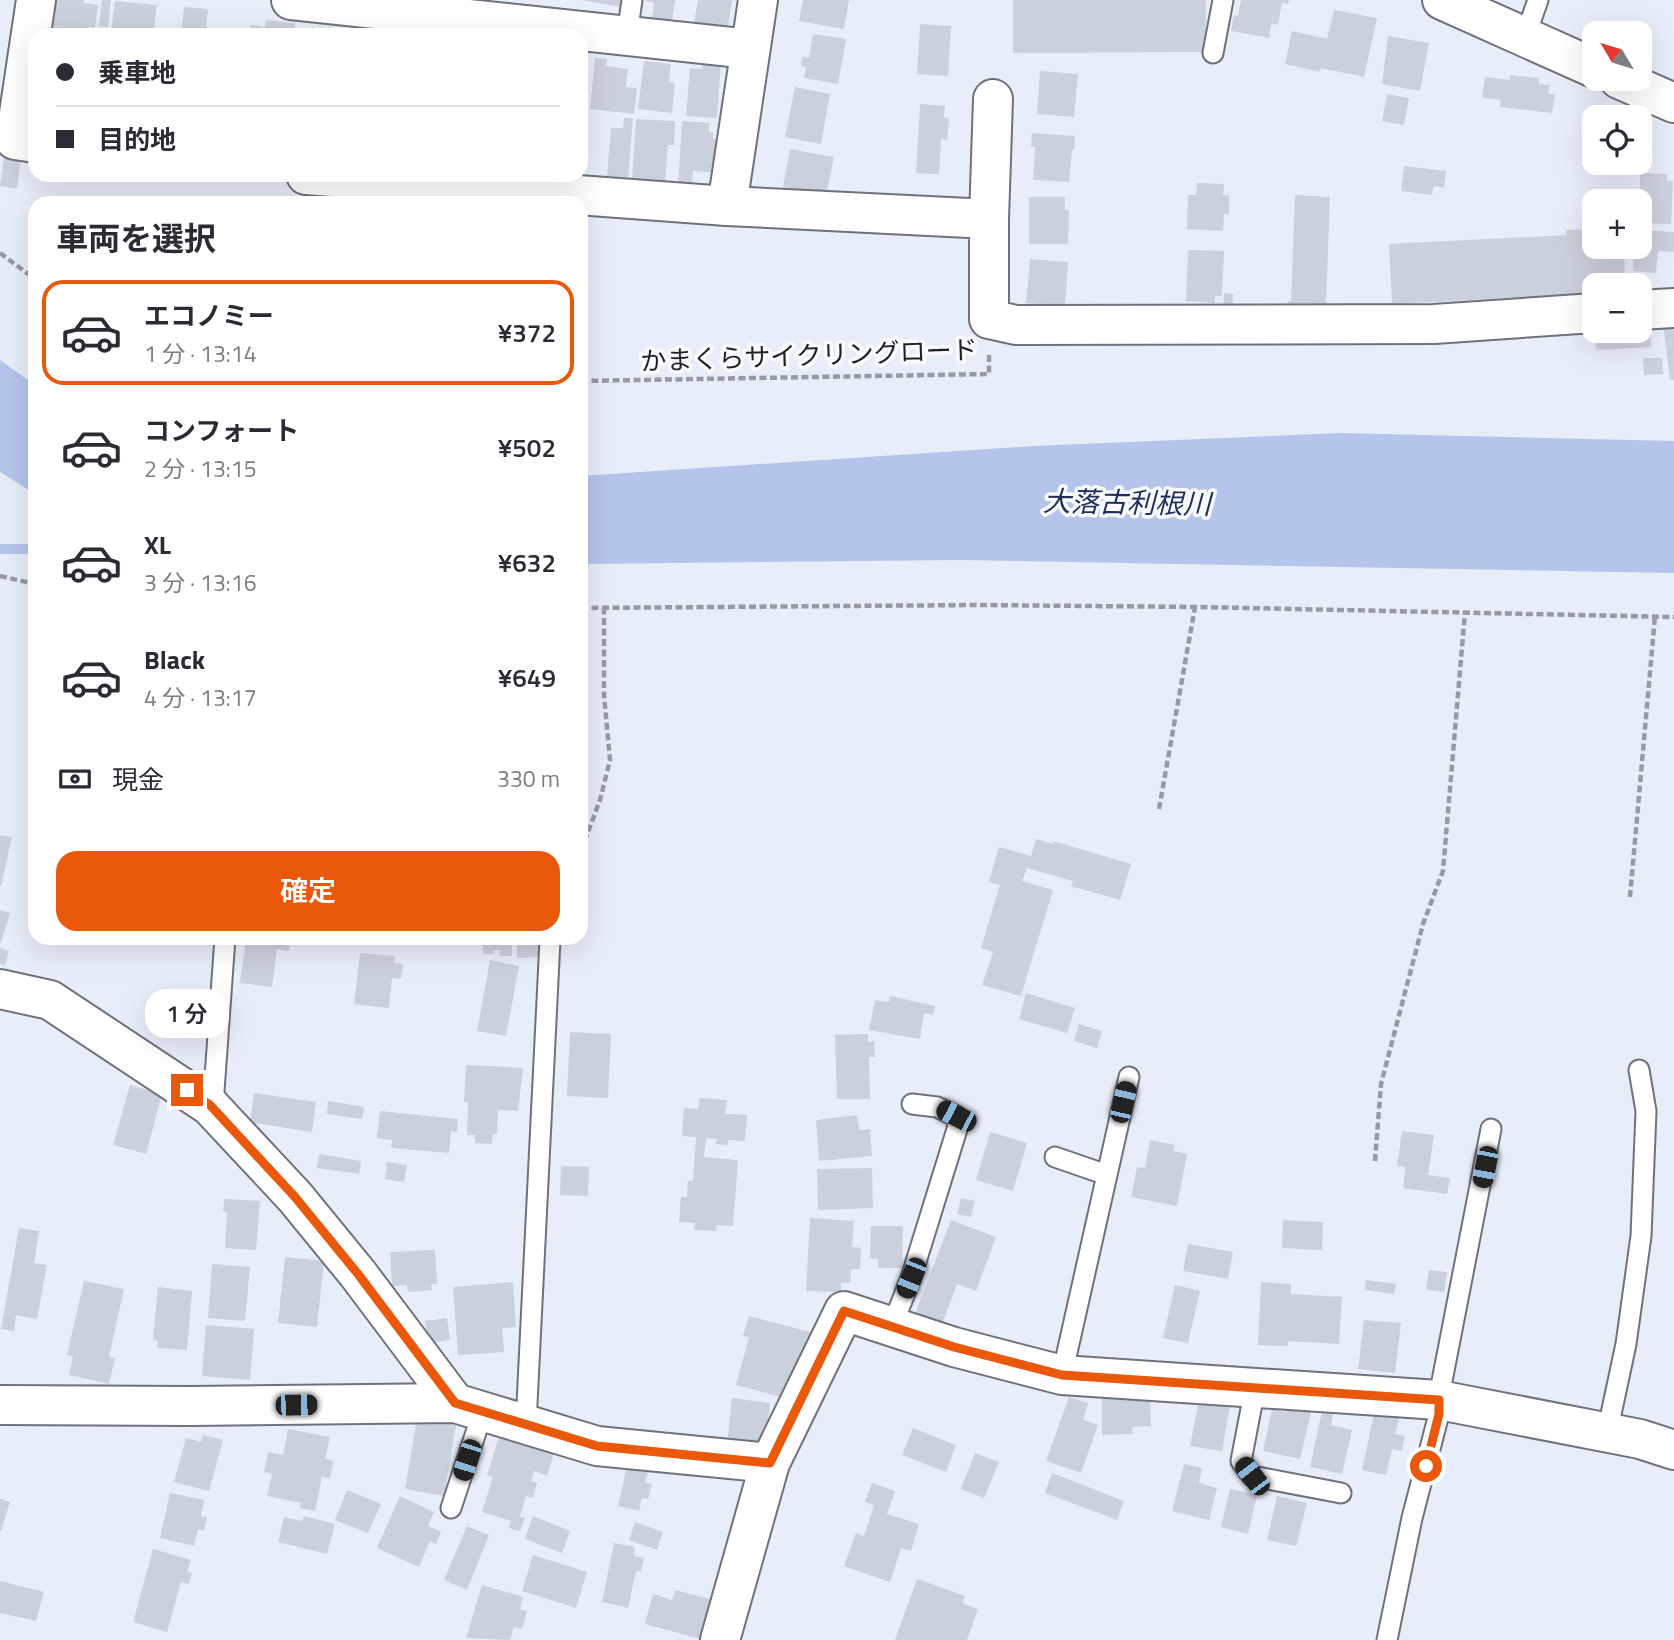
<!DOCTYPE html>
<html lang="ja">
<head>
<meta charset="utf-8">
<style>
	:root { --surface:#fff; --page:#f2f2f3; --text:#2b2b33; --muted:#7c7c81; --line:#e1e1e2; --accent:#ea580c }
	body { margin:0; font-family:"Titillium Web","Noto Sans JP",sans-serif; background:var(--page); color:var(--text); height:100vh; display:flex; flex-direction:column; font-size:26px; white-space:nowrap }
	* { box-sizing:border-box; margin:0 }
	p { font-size:23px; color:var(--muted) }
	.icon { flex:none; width:38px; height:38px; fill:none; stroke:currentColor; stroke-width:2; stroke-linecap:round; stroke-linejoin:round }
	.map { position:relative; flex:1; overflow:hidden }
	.details { position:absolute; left:28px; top:196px; width:560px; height:749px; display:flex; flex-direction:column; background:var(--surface); border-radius:21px; box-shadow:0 7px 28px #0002 }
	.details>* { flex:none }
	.hud { position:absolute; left:28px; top:28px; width:560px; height:154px; border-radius:21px; box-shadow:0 7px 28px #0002; display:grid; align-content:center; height:154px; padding:0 28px; background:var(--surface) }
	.needle { width:46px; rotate:308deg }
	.controls { position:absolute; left:1582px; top:21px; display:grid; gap:14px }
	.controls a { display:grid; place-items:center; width:70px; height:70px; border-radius:14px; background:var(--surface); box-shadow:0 7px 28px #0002; font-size:35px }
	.end { position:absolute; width:32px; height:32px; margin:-16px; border:9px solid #ea580c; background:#fff; box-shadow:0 0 0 4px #fff }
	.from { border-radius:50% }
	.bubble { position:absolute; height:49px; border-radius:21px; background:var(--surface); box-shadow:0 7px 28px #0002; font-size:23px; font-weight:600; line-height:49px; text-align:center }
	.car { position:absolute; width:21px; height:42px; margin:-21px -10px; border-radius:9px; box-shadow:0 0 5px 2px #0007; background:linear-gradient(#222 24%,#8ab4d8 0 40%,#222 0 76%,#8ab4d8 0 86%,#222 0) }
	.hud b { display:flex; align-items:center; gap:24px; height:66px; font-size:26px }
	.hud b+b { border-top:2px solid var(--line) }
	.hud i { width:18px; height:18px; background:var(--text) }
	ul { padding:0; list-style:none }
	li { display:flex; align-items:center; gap:21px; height:105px; margin:0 14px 10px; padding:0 14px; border:4px solid transparent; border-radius:21px }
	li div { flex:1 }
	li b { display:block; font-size:26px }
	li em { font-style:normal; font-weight:600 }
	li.selected { border-color:var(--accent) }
	li>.icon { width:63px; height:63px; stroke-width:1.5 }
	h2 { padding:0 28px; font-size:32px; line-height:84px }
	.pay { display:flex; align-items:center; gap:18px; height:77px; padding:0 28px; font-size:26px }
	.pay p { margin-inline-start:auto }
	.primary-button { display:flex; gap:14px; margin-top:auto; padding:14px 28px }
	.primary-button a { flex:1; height:80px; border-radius:21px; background:var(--accent); color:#fff; font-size:28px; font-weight:600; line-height:80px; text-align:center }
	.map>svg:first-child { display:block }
</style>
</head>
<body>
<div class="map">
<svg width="1674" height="1640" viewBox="0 0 1674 1640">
	<rect width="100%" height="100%" fill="#e8edfa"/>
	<g fill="#b5c4ea">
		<polygon points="0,360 35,385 35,494 0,472"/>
		<polygon points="1341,433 1674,441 1674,573 961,560 581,564 581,476 1033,446"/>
	</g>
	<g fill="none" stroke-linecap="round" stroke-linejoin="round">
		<polyline stroke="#b5c4ea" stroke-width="10" points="0,549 35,549"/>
	</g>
	<g fill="#cbd0dd">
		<polygon points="52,0 84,0 83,3 98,5 95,28 89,27 88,35 48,35"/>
		<polygon points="102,0 111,0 108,27 99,26"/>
		<polygon points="581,0 622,0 621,7"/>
		<polygon points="644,0 675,0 672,21 652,18 654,3"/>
		<polygon points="698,0 732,0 728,28 694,23"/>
		<polygon points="803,0 849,0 844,29 799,21"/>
		<polygon points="1013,0 1206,0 1206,52 1013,53"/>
		<polygon points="1241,0 1289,0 1288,4 1282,3 1278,25 1271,23 1269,38 1231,31 1234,15 1238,16"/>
		<polygon points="115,1 157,5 153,35 111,35"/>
		<polygon points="184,7 208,9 206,27 210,28 209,35 181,35"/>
		<polygon points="1334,10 1377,18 1364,77 1321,68 1320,72 1285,64 1292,31 1327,39"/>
		<polygon points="266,20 295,23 294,35 250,35 251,25 265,27"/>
		<polygon points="920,24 951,26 948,76 917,74"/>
		<polygon points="813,34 846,39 838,84 804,78 806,67 801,66 802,57 809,58"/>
		<polygon points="1388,36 1429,43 1420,91 1382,84"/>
		<polygon points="595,58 607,59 606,66 628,69 626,87 637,88 634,114 590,109"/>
		<polygon points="702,60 721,61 717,118 686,116 690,68 702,69"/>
		<polygon points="644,61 671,64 669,82 675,83 672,113 638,109"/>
		<polygon points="581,67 588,67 586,92 581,92"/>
		<polygon points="1040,71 1078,74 1074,117 1037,114"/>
		<polygon points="1510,75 1539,78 1539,84 1550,85 1548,94 1555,94 1552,113 1500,107 1501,100 1482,98 1485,77 1510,80"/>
		<polygon points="795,87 830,94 821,144 785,137"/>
		<polygon points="1387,94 1409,98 1404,125 1382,121"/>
		<polygon points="920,104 945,106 944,117 949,118 947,140 941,139 939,174 916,173"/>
		<polygon points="581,113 588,113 583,174 581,174"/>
		<polygon points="624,118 633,118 628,178 607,177 611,128 623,128"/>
		<polygon points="636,119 675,121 674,145 668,145 665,181 632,179"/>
		<polygon points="682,121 709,123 709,132 713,132 713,139 718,140 717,166 711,166 711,172 693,171 692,186 678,185"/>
		<polygon points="1032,133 1075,136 1074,150 1072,150 1069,182 1033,180 1035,147 1031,147"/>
		<polygon points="790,149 834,157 826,195 783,187"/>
		<polygon points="4,157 21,159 17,189 0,186"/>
		<polygon points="1404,166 1446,171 1444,188 1434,186 1432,195 1401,191"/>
		<polygon points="1640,173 1667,174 1667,181 1673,181 1671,224 1640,223"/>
		<polygon points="1197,183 1224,184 1223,195 1229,195 1229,214 1224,214 1223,231 1187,229 1188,195 1196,195"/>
		<polygon points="1295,195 1330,197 1326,304 1300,303 1300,308 1288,307 1288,301 1291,301"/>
		<polygon points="1029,197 1065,197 1065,210 1069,210 1068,244 1029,244"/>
		<polygon points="1594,229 1594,247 1624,247 1625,285 1594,285 1594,294 1392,304 1389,244 1566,235 1566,230"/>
		<polygon points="1640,230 1674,232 1674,252 1658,251 1656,273 1633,271 1634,247 1640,247"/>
		<polygon points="1188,250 1224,251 1222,296 1215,296 1215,303 1186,301"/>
		<polygon points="1030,259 1068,262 1065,306 1026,303"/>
		<polygon points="1224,293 1233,294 1232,316 1223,316"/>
		<polygon points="1674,320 1674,380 1670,380 1663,321"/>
		<polygon points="1640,325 1650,325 1651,347 1596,350 1595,331 1640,331"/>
		<polygon points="1643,358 1662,358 1663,374 1644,375"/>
		<polygon points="0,835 12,837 1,886 0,886"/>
		<polygon points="1036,839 1053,844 1053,841 1131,864 1120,900 1071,886 1073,881 1027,868 1022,881 1053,890 1021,996 982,985 993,952 981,948 1000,885 989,882 999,847 1031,856"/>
		<polygon points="0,910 10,913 1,943 0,943"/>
		<polygon points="246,938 291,938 289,951 277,949 272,987 240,983"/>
		<polygon points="482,938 512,938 512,956 499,956 500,950 494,950 494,954 483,954"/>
		<polygon points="517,939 538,939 538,957 517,958"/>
		<polygon points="0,948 9,951 5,965 0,964"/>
		<polygon points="360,953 395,956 394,963 403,964 401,979 392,978 389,1008 354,1004"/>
		<polygon points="490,960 519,966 506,1036 477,1031"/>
		<polygon points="1026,993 1075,1008 1067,1033 1019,1019"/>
		<polygon points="890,996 935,1006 933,1015 924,1013 920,1039 869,1030 875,1000 889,1002"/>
		<polygon points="1079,1024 1102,1031 1097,1048 1074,1041"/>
		<polygon points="570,1032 611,1034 608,1098 567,1096"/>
		<polygon points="868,1034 868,1042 874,1041 875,1057 869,1057 870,1099 837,1099 835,1035"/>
		<polygon points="466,1065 523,1068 518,1111 498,1110 497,1134 493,1134 492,1144 475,1143 475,1135 467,1135 468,1102 464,1102"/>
		<polygon points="130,1085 162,1094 146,1154 113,1145"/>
		<polygon points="254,1093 316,1102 312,1132 250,1122"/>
		<polygon points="700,1098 727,1100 725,1114 747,1115 745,1141 728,1140 728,1145 716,1144 717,1139 706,1138 704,1157 738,1160 733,1226 717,1225 716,1231 694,1230 695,1223 679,1222 681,1197 687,1197 688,1181 693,1181 696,1137 682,1136 684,1108 698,1109"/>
		<polygon points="328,1101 364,1107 362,1119 327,1114"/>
		<polygon points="380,1111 458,1119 457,1132 451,1131 449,1153 391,1148 392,1140 377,1138"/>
		<polygon points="857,1115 859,1130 870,1129 872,1156 819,1161 816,1120"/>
		<polygon points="1402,1131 1434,1135 1428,1175 1450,1178 1447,1194 1403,1188 1405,1167 1397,1166"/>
		<polygon points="990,1132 1027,1143 1013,1191 976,1180"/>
		<polygon points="1150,1140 1175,1145 1174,1151 1187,1154 1177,1206 1131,1197 1137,1167 1145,1168"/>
		<polygon points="319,1154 361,1161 359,1174 317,1168"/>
		<polygon points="387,1162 407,1165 404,1182 385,1179"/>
		<polygon points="561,1166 589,1167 588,1196 560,1195"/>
		<polygon points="872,1168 873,1208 818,1210 817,1169"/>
		<polygon points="961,1198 975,1201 971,1217 957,1214"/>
		<polygon points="224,1199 260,1201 256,1250 225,1248 227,1212 223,1212"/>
		<polygon points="810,1218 854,1221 852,1247 861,1248 860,1269 851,1269 850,1283 841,1283 841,1292 806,1291"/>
		<polygon points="951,1220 996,1237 976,1291 957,1284 941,1327 914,1317"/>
		<polygon points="1283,1220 1323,1222 1322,1250 1282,1248"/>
		<polygon points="871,1226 903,1226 902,1268 878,1268 878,1259 870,1258"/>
		<polygon points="19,1228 39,1231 34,1263 47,1265 37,1319 16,1315 14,1331 1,1329"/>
		<polygon points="1188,1244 1233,1252 1228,1279 1183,1271"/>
		<polygon points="435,1250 437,1284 431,1284 432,1290 408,1292 407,1285 392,1286 390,1252"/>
		<polygon points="285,1257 324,1261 317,1327 278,1323"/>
		<polygon points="212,1264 250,1267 245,1321 208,1318"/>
		<polygon points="1429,1270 1447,1272 1444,1292 1426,1290"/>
		<polygon points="1366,1280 1396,1284 1394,1294 1365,1290"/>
		<polygon points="84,1281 124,1289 109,1357 115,1358 109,1384 69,1375 73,1356 67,1355"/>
		<polygon points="513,1282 516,1327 502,1328 504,1352 458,1355 453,1287"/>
		<polygon points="1261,1282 1291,1284 1291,1294 1342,1297 1339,1344 1288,1341 1288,1346 1258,1345"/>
		<polygon points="1175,1285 1200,1291 1188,1343 1163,1338"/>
		<polygon points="158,1287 192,1291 187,1350 157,1348 158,1341 153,1340"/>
		<polygon points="749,1316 814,1333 788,1399 736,1385 749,1337 743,1336"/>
		<polygon points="447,1318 450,1340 429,1343 425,1321"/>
		<polygon points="1364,1320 1401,1323 1395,1373 1358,1369"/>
		<polygon points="206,1325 254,1329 250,1380 202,1376"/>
		<polygon points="1150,1395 1151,1426 1132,1427 1133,1434 1102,1435 1102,1396"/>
		<polygon points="1069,1397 1088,1403 1083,1420 1098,1425 1081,1473 1046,1461"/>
		<polygon points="732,1398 770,1403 766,1437 741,1447 727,1446"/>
		<polygon points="1199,1400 1230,1406 1222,1451 1190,1446"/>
		<polygon points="1288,1403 1312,1408 1300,1459 1263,1451 1272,1409 1286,1412"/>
		<polygon points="1375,1409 1400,1415 1395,1434 1405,1436 1402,1451 1392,1449 1386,1475 1362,1470"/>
		<polygon points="1322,1411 1333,1414 1331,1425 1352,1430 1342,1474 1310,1467"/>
		<polygon points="417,1419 456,1425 444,1496 405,1489"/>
		<polygon points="913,1428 956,1445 946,1472 902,1455"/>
		<polygon points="288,1429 330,1437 325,1459 334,1461 330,1478 322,1477 315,1511 300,1508 301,1503 267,1496 272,1474 264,1472 268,1452 283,1455"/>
		<polygon points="203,1435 223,1440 209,1491 174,1482 186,1438 201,1442"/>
		<polygon points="499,1437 527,1445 528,1441 555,1449 547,1476 534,1471 531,1481 537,1483 533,1498 526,1496 520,1517 525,1518 520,1531 509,1528 511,1521 482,1512 493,1477 487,1475"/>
		<polygon points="975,1453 999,1462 984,1498 961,1489"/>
		<polygon points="1184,1464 1202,1468 1199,1483 1217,1488 1209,1520 1172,1511"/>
		<polygon points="627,1466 648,1471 645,1483 652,1484 648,1499 642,1498 639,1511 618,1506"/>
		<polygon points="1052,1473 1124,1501 1117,1520 1045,1493"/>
		<polygon points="872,1483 895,1491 887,1514 919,1524 911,1551 901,1548 890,1582 844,1566 856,1533 864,1536 874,1505 865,1502"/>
		<polygon points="1230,1489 1257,1495 1248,1534 1221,1527"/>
		<polygon points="347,1490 381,1504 368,1533 335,1520"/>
		<polygon points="170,1493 204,1500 201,1516 207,1517 204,1531 198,1529 194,1546 160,1538"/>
		<polygon points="400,1496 434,1512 428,1526 441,1532 436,1544 430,1541 419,1567 377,1548"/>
		<polygon points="1277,1496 1307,1503 1296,1546 1267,1540"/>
		<polygon points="0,1499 10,1502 1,1531 0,1531"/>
		<polygon points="304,1516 335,1524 327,1554 278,1542 284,1517 302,1521"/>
		<polygon points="533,1516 570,1531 562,1553 525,1539"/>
		<polygon points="635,1522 663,1532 657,1550 629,1540"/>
		<polygon points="467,1526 489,1535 467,1590 444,1580"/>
		<polygon points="614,1543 635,1547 634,1556 644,1558 641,1572 636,1571 628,1608 602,1602"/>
		<polygon points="153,1549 191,1560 187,1572 192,1573 189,1584 181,1582 167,1632 133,1622"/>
		<polygon points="533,1555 587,1572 576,1608 522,1591"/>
		<polygon points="917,1579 965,1596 962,1603 978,1609 967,1640 895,1640"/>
		<polygon points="0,1581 44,1592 36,1621 0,1613"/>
		<polygon points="482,1585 523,1597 520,1609 527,1611 522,1629 514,1627 510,1640 466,1638"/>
		<polygon points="675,1590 717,1601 704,1640 645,1624 653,1594 672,1600"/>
	</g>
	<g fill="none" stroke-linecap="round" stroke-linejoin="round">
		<defs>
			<g id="lane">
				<polyline points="627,36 632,0"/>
				<polyline points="1525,37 1538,0"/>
				<polyline points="1213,53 1223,0"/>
				<polyline points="210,1106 214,1091 225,938"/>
				<polyline points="1055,1157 1107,1175"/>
				<polyline points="892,1326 911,1278 958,1126 956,1116 937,1107 912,1104"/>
				<polyline points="1062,1375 1129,1077"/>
				<polyline points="1255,1388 1241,1461 1252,1476 1341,1493"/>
				<polyline points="526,1424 550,940"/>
				<polyline points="1607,1433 1626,1344 1641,1236 1646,1111 1639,1070"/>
				<polyline points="451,1508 483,1411"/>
				<polyline points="1387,1640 1412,1518 1439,1414 1442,1381 1491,1129"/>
			</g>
			<g id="street">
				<polyline points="291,0 750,49"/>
				<polyline points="35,143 15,140 36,0"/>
				<polyline points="306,175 727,206 758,0"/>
				<polyline points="727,206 989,219 989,319 1016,325 1434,324 1594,313"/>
				<polyline points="989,219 993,99"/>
				<polyline points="1640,310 1674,308"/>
				<polyline points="0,989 50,1000 210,1106 295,1197 358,1274 455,1403"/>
				<polyline points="0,1405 190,1406 455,1403 597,1446 770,1463"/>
				<polyline points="720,1640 770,1463 844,1311 954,1347 1062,1375 1439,1400 1640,1439 1674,1450"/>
			</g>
			<g id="primary">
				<polyline points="1442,0 1594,68"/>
				<polyline points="1619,79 1674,103"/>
			</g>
		</defs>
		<use href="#lane" stroke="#6d727d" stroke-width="23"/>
		<use href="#street" stroke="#6d727d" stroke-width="42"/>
		<use href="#primary" stroke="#6d727d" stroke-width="42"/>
		<g stroke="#969aa3" stroke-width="4.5" stroke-dasharray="7 3.5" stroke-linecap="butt">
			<polyline points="0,253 35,279"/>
			<polyline points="581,381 989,374 989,355"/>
			<polyline points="0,576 35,584"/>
			<polyline points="581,608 977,605 1199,607 1674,617"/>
			<polyline points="1159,809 1195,607"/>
			<polyline points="581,851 600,800 610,760 604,695 604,608"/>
			<polyline points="1630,897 1655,616"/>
			<polyline points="1375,1161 1381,1084 1423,924 1443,871 1465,612"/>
		</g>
		<use href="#lane" stroke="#fff" stroke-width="19"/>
		<use href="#street" stroke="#fff" stroke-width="38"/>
		<use href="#primary" stroke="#fff" stroke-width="38"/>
	</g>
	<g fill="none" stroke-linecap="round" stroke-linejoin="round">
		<polyline stroke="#ea580c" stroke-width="9" points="187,1090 210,1105 295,1197 358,1274 455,1403 597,1446 770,1463 844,1311 954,1347 1062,1375 1439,1400 1439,1414 1426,1466"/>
	</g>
	<g text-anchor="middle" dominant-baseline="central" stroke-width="7" stroke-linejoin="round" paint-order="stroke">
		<g font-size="26" fill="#1f2125" stroke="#fafbfd">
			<text transform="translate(809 355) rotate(-2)">かまくらサイクリングロード</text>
		</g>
		<g font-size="28" font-style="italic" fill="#1f2e5d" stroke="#fafbfd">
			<text transform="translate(1127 502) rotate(1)">大落古利根川</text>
		</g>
	</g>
</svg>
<div class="controls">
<a><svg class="needle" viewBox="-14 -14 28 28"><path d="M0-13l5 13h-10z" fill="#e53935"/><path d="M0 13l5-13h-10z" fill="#7c7c81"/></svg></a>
<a><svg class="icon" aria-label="locate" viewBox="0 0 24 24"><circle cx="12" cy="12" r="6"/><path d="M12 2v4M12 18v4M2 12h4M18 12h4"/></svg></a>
<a>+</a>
<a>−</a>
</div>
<i class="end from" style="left:1426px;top:1466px"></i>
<i class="end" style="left:187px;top:1090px"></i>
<div class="bubble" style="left:145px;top:989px;width:84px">1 分</div>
<i class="car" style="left:1123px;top:1102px;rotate:13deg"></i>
<i class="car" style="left:956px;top:1116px;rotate:297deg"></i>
<i class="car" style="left:1485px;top:1167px;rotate:191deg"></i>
<i class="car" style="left:911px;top:1278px;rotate:202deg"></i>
<i class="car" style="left:296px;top:1405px;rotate:89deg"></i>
<i class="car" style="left:467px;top:1460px;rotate:198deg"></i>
<i class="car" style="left:1252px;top:1476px;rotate:323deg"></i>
<div class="hud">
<b><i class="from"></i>乗車地</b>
<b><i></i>目的地</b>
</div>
<section class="details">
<h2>車両を選択</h2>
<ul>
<li class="selected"><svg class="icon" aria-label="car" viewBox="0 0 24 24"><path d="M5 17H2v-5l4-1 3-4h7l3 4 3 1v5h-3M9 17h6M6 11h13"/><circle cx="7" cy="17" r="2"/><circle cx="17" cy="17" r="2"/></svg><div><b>エコノミー</b><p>1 分 · 13:14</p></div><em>¥372</em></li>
<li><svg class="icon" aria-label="car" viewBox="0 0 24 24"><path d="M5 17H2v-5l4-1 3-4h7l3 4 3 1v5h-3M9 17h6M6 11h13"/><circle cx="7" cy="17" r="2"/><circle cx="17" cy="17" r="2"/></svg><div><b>コンフォート</b><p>2 分 · 13:15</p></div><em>¥502</em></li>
<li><svg class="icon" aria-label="car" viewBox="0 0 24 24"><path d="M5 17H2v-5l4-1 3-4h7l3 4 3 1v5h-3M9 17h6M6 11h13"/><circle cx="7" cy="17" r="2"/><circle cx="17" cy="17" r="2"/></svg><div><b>XL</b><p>3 分 · 13:16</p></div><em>¥632</em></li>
<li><svg class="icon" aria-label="car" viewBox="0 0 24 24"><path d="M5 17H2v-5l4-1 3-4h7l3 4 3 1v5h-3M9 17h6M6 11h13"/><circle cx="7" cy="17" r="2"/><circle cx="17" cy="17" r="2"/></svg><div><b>Black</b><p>4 分 · 13:17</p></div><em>¥649</em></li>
</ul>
<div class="pay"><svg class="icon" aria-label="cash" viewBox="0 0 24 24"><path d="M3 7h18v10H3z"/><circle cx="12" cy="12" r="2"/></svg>現金<p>330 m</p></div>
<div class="primary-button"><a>確定</a></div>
</section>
</div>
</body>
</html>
